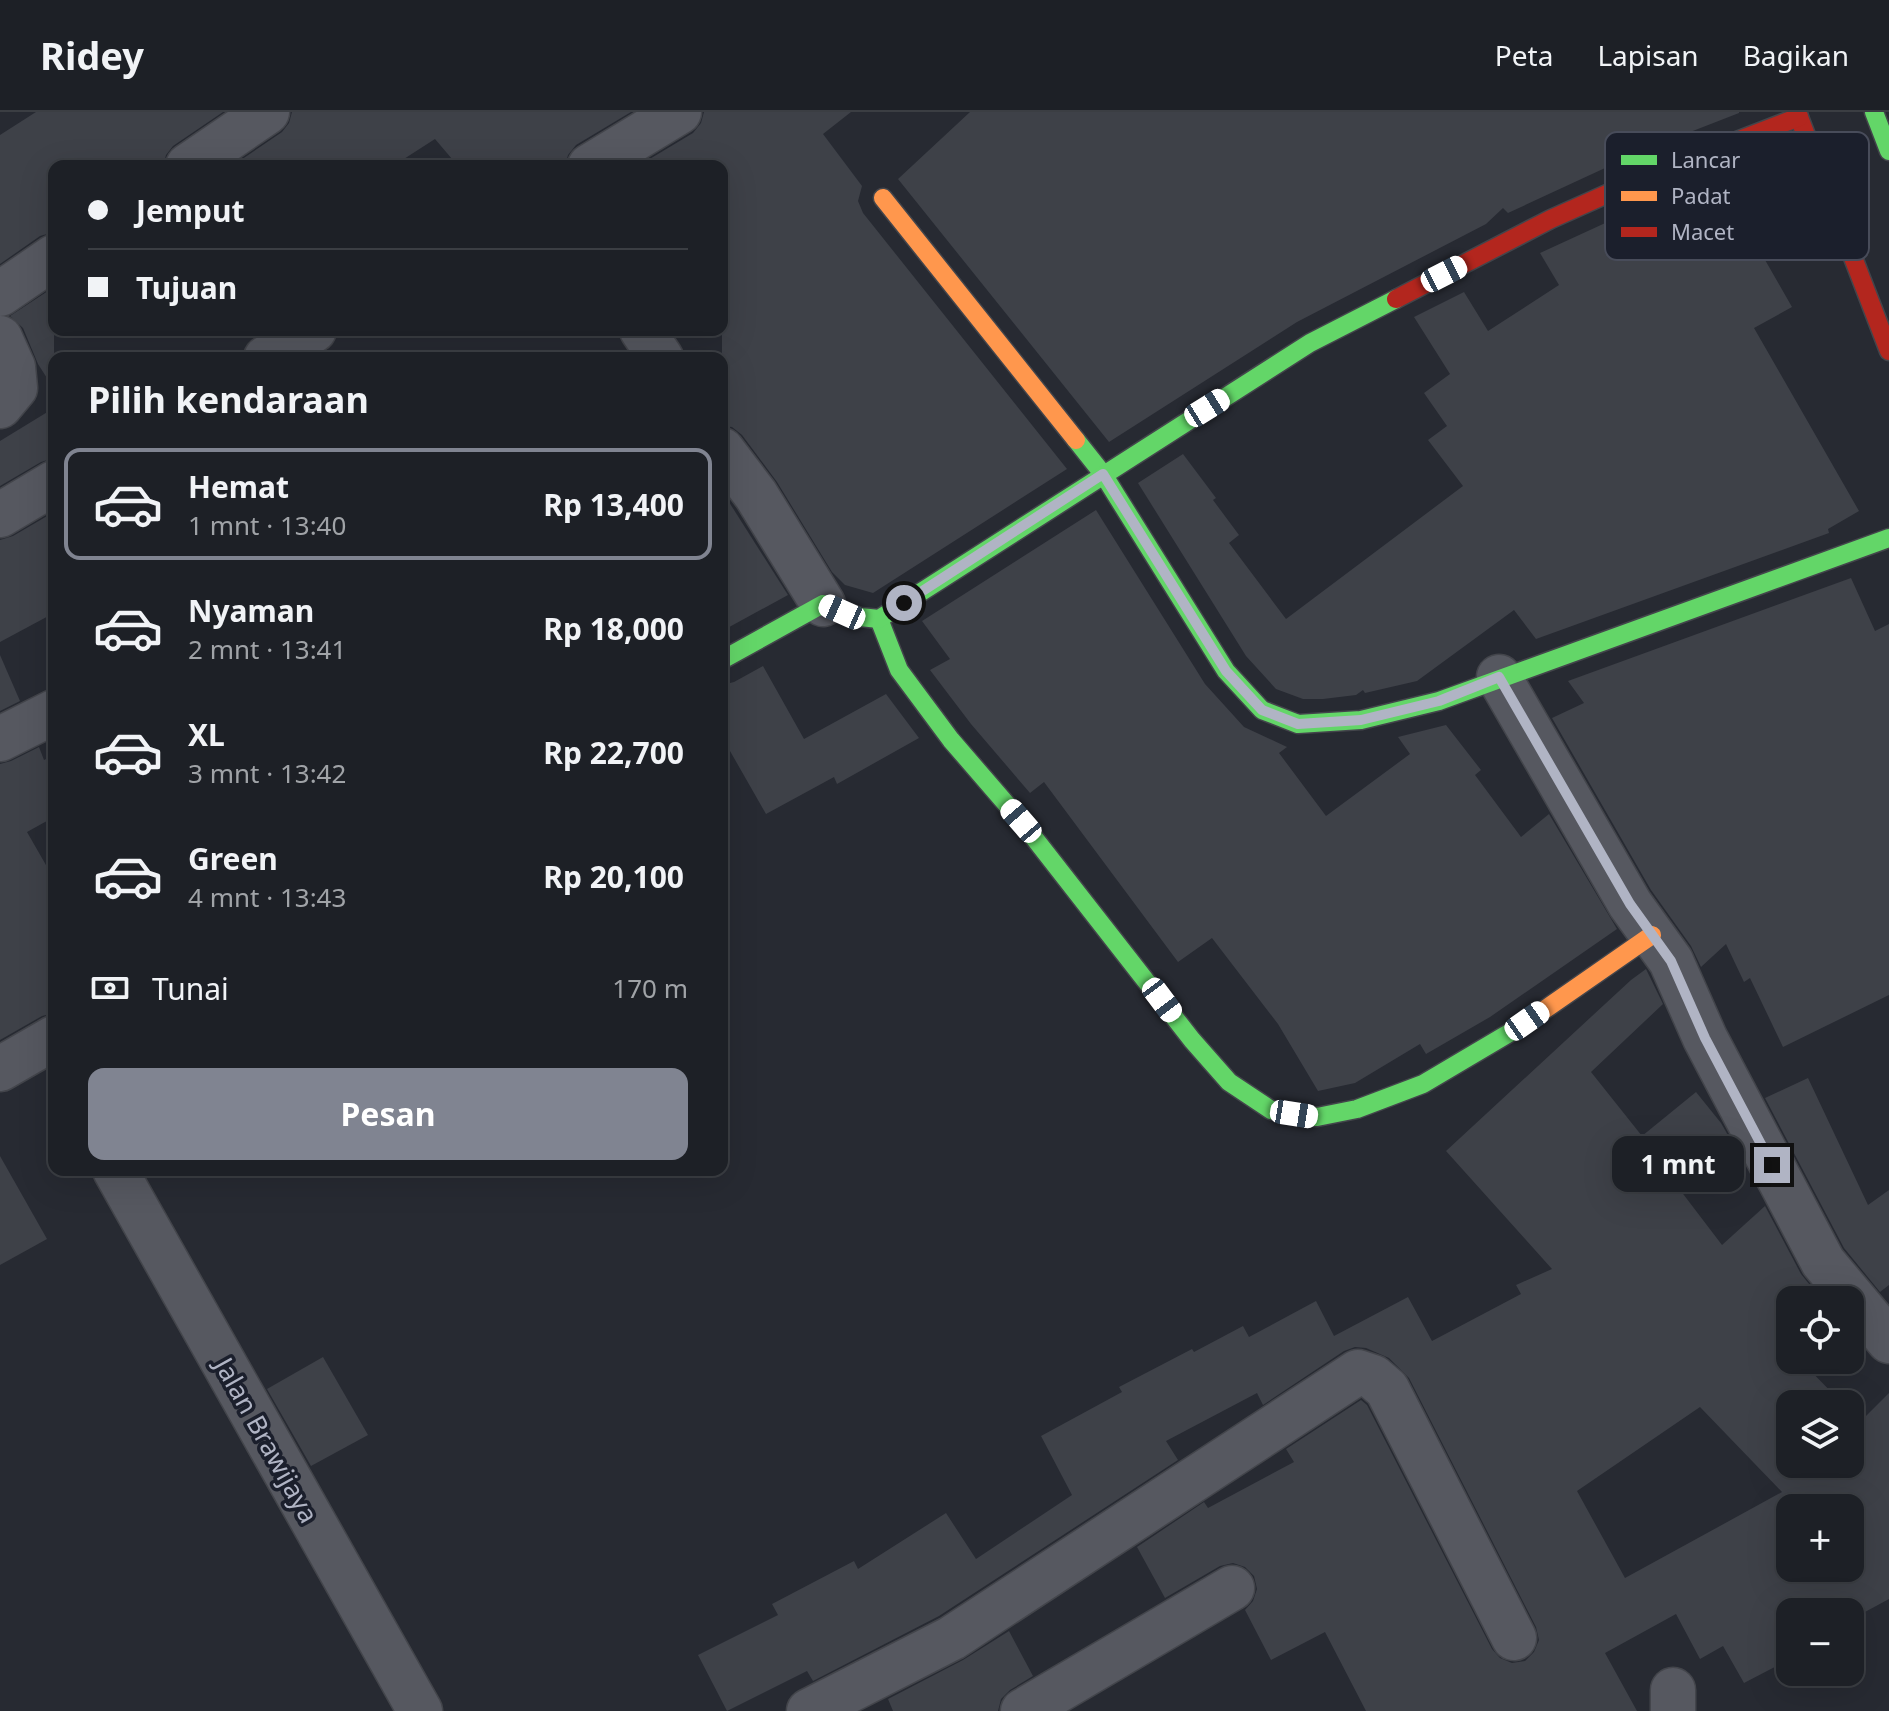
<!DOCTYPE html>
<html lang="id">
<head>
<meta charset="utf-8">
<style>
	:root { --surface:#1d2026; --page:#25282e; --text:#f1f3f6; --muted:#a0a3a7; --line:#3b3e43; --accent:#808491 }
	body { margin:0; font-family:"Noto Sans",sans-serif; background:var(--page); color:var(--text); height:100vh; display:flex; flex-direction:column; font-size:30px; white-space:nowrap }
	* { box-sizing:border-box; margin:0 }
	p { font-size:26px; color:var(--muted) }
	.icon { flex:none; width:44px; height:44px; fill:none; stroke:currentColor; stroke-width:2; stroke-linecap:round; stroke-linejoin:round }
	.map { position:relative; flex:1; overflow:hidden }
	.drawer { position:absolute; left:48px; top:240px; width:680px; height:824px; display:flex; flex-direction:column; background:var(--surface); border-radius:16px; box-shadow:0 8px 32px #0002,0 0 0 2px var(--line) }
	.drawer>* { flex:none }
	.banner { position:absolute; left:48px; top:48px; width:680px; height:176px; border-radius:16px; box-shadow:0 8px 32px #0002,0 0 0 2px var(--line); display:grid; align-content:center; height:176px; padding:0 40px; background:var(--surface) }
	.fabs { position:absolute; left:1776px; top:1174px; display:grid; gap:16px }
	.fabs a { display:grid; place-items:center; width:88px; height:88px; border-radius:16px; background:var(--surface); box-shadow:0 8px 32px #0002,0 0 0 2px var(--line); font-size:40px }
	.end { position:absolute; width:36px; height:36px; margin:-18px; border:10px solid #b0b4c4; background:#111; box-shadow:0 0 0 4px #111 }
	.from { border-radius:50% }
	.bubble { position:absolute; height:56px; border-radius:16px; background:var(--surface); box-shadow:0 8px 32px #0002,0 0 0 2px var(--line); font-size:26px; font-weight:700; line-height:56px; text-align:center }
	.car { position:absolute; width:24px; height:48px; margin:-24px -12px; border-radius:10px; box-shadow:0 0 6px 2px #0007; background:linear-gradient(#fff 24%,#345 0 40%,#fff 0 76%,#345 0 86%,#fff 0) }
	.banner b { display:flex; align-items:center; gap:28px; height:76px; font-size:30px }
	.banner b+b { border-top:2px solid var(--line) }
	.banner i { width:20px; height:20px; background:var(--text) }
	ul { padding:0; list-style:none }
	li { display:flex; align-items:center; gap:24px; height:112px; margin:0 16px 12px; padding:0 24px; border:4px solid transparent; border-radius:16px }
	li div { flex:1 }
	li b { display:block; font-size:30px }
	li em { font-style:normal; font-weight:700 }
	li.selected { border-color:var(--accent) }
	li>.icon { width:72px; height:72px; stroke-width:1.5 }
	h2 { padding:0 40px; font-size:36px; line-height:96px }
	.pay { display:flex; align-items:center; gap:20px; height:88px; padding:0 40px; font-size:30px }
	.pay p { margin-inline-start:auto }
	.button { display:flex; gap:16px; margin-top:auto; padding:16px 40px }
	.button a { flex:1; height:92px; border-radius:16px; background:var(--accent); color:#fff; font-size:32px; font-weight:700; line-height:92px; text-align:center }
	header { display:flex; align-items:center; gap:48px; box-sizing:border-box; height:112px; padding:0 40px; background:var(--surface); border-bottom:2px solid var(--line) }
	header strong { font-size:38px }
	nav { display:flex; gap:44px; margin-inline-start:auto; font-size:28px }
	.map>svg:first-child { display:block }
</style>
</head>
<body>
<header>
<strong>Ridey</strong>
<nav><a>Peta</a><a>Lapisan</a><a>Bagikan</a></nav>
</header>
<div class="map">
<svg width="1889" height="1599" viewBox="0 0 1889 1599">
	<rect width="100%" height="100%" fill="#272a32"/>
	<g fill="#3e4148" fill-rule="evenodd">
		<polygon points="36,0 223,0 173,34 166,43 163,54 54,54 54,120 40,124 0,152 0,23"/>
		<polygon points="292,0 631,0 576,33 568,43 565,54 458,54 435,27 393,54 232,54 282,20 289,11"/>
		<polygon points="704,0 851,0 823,22 862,74 858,89 863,101 1067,357 873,481 845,473 832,460 777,370 742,323 732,315 722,314 722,54 638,54 693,21 701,11"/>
		<polygon points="970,0 1739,0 1739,1 1644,38 1508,101 1503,96 1486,112 1297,210 1109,330 898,67"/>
		<polygon points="1759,47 1778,90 1741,106 1792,195 1754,216 1859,399 1828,417 1829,421 1536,527 1514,498 1417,569 1365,581 1363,578 1356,583 1323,587 1303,587 1276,577 1246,544 1138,371 1183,342 1216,386 1213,388 1239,423 1229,431 1286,507 1463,374 1428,328 1447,314 1424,281 1450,262 1414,205 1464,180 1488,219 1559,173 1540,141 1664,84"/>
		<polygon points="54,175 54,277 38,252 23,216 10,204"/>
		<polygon points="54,296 54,346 41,350 0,374 0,329"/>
		<polygon points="722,379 788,483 722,519"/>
		<polygon points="1096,398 1205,572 1244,615 1287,635 1279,641 1326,704 1410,642 1398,625 1446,613 1481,658 1475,663 1521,725 1549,702 1617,817 1490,905 1426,942 1420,932 1355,971 1318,979 1278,912 1212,826 1178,850 1044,670 1030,681 971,612 930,558 950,547 922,509"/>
		<polygon points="54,400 54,501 0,530 0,428 13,424"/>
		<polygon points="1851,466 1875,519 1889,512 1889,883 1783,935 1750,866 1744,870 1726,832 1701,855 1691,834 1651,778 1552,606 1584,591 1568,569"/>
		<polygon points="0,543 20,589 0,599"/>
		<polygon points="763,554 804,627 886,582 919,626 837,672 834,665 766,702 722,625 722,573 734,570"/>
		<polygon points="39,635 44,648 54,643 54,705 27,720 54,767 54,901 42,904 0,928 0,652 11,649"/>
		<path d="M1646,857L1663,892L1591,960L1642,1024L1696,980L1721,1011L1729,1025L1674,1070L1722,1133L1765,1094L1801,1162L1822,1188H1790V1248H1800L1843,1292H1790V1352H1850V1300L1860,1310L1889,1281V1487L1865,1500H1790V1547L1744,1571L1723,1534L1700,1547L1676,1502L1605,1541L1637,1599H1366L1325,1520L1271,1548L1245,1498L1253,1489L1257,1477L1254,1464L1245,1455L1233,1451L1220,1454L1165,1486L1137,1435L1204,1390L1208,1396L1294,1350L1286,1337L1361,1288L1367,1293L1492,1537L1500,1546L1512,1551L1525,1549L1534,1540L1539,1528L1536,1515L1409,1266L1389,1246L1366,1236L1355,1235L1344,1239L1263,1293L1257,1281L1166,1329L1178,1348L939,1504L813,1569L807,1559L727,1599L698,1543L778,1503L772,1492L854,1449L858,1457L946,1401L976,1447L1072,1383L1041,1324L1122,1280L1119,1275L1192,1237L1194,1240L1243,1214L1249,1225L1316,1189L1334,1224L1408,1185L1432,1229L1521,1182L1516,1173L1552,1157L1446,1039L1631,868ZM1700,1295L1782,1380L1625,1466L1577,1379ZM1790,1396H1850V1456H1790Z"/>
		<polygon points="1808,966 1868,1093 1889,1078 1889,1173 1880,1180 1844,1136 1765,986"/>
		<polygon points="0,1044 47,1127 0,1153"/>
		<polygon points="323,1245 368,1323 311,1354 267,1277"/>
		<polygon points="1009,1519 1033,1564 1010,1578 1001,1587 998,1599 893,1599 888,1587 963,1548"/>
	</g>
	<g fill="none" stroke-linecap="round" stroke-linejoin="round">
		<defs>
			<g id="street">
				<polyline points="188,54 267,0"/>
				<polyline points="590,54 679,0"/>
				<polyline points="0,182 54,145"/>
				<polyline points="642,218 661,246"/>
				<polyline points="0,226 13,255 15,276 0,294"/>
				<polyline points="266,246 314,218"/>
				<polyline points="722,338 756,383 823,492"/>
				<polyline points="0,403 54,371"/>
				<polyline points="1499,565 1630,792 1671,849 1705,926 1823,1150 1889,1229"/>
				<polyline points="0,627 54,600"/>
				<polyline points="0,957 54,926"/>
				<polyline points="115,1058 420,1599"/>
				<polyline points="1673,1578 1673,1599"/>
				<polyline points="809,1599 952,1526 1358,1260 1373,1265 1387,1277 1514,1526"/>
				<polyline points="1023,1599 1232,1476"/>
			</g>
			<g id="fast">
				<polyline points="1874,0 1889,39"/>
				<polyline points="1076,328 1103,362 1226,559 1262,598 1298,612 1361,608 1439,589 1889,426"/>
				<polyline points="879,507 899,558 951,628 1021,709 1192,928 1229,970 1271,998 1317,1005 1357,997 1423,972 1521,914"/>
				<polyline points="722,548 823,492 860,505 879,507 1310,231 1396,187"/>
			</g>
			<g id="slow">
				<polyline points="883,86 1076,328"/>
				<polyline points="1521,914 1652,823"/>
			</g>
			<g id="jam">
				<polyline points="1797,0 1889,239"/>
				<polyline points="1396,187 1551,107 1654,61 1799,5"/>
			</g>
		</defs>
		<use href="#street" stroke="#43454b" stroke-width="47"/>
		<use href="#fast" stroke="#43454b" stroke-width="21"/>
		<use href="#slow" stroke="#43454b" stroke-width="21"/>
		<use href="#jam" stroke="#43454b" stroke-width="21"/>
		<use href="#street" stroke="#565860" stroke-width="44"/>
		<use href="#fast" stroke="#63d668" stroke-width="18"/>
		<use href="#slow" stroke="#ff974d" stroke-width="18"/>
		<use href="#jam" stroke="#b3261e" stroke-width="18"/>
	</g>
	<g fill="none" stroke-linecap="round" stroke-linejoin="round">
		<polyline stroke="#b0b4c4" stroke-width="10" points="904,491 1103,362 1226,559 1262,598 1298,612 1361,608 1439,589 1499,565 1630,792 1671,849 1705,926 1772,1053"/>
	</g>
	<g text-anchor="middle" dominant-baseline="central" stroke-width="7" stroke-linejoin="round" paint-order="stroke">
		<g font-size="26" fill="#b0b4c4" stroke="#1b1f2c">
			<text transform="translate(267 1328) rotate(61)">Jalan Brawijaya</text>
		</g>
	</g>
	<rect x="1605" y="20" width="264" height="128" rx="12" fill="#1b1f2c" stroke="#484c5a" stroke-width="2"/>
	<rect x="1621" y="43" width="36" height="10" fill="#63d668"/>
	<rect x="1621" y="79" width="36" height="10" fill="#ff974d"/>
	<rect x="1621" y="115" width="36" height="10" fill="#b3261e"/>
	<g font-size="22" fill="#b0b4c4">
		<text x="1671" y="56">Lancar</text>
		<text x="1671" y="92">Padat</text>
		<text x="1671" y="128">Macet</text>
	</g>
</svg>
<div class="fabs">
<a><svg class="icon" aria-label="locate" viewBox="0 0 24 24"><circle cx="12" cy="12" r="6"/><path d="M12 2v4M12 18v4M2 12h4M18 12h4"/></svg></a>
<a><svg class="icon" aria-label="layers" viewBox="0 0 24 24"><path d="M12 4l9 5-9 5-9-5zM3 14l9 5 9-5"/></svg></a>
<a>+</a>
<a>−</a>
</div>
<i class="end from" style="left:904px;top:491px"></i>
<i class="end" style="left:1772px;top:1053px"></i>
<div class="bubble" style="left:1612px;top:1024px;width:132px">1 mnt</div>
<i class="car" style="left:1444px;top:162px;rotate:63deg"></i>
<i class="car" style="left:1207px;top:296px;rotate:58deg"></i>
<i class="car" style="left:842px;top:500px;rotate:294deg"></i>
<i class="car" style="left:1021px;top:709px;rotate:319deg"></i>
<i class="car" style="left:1162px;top:888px;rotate:143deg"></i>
<i class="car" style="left:1527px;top:909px;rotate:55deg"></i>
<i class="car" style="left:1294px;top:1002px;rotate:99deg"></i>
<div class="banner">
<b><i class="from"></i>Jemput</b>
<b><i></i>Tujuan</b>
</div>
<section class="drawer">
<h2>Pilih kendaraan</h2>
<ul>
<li class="selected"><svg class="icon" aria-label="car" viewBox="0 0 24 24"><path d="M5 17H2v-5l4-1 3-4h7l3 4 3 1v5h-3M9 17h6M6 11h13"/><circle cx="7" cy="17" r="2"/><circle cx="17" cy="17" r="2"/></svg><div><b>Hemat</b><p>1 mnt · 13:40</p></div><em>Rp 13,400</em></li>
<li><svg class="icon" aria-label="car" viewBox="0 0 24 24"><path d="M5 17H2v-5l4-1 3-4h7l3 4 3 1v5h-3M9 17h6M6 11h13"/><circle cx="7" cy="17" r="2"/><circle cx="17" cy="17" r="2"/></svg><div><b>Nyaman</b><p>2 mnt · 13:41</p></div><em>Rp 18,000</em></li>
<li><svg class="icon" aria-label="car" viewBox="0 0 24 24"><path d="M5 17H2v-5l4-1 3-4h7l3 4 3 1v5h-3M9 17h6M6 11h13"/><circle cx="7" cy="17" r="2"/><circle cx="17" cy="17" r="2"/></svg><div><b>XL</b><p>3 mnt · 13:42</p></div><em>Rp 22,700</em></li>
<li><svg class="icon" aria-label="car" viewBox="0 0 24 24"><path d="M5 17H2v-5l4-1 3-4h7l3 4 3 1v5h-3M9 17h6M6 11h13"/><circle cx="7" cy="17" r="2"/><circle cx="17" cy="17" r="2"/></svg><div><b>Green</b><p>4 mnt · 13:43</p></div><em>Rp 20,100</em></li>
</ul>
<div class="pay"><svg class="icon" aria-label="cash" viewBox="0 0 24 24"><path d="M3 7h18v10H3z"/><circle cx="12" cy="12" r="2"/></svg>Tunai<p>170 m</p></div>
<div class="button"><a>Pesan</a></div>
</section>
</div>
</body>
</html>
